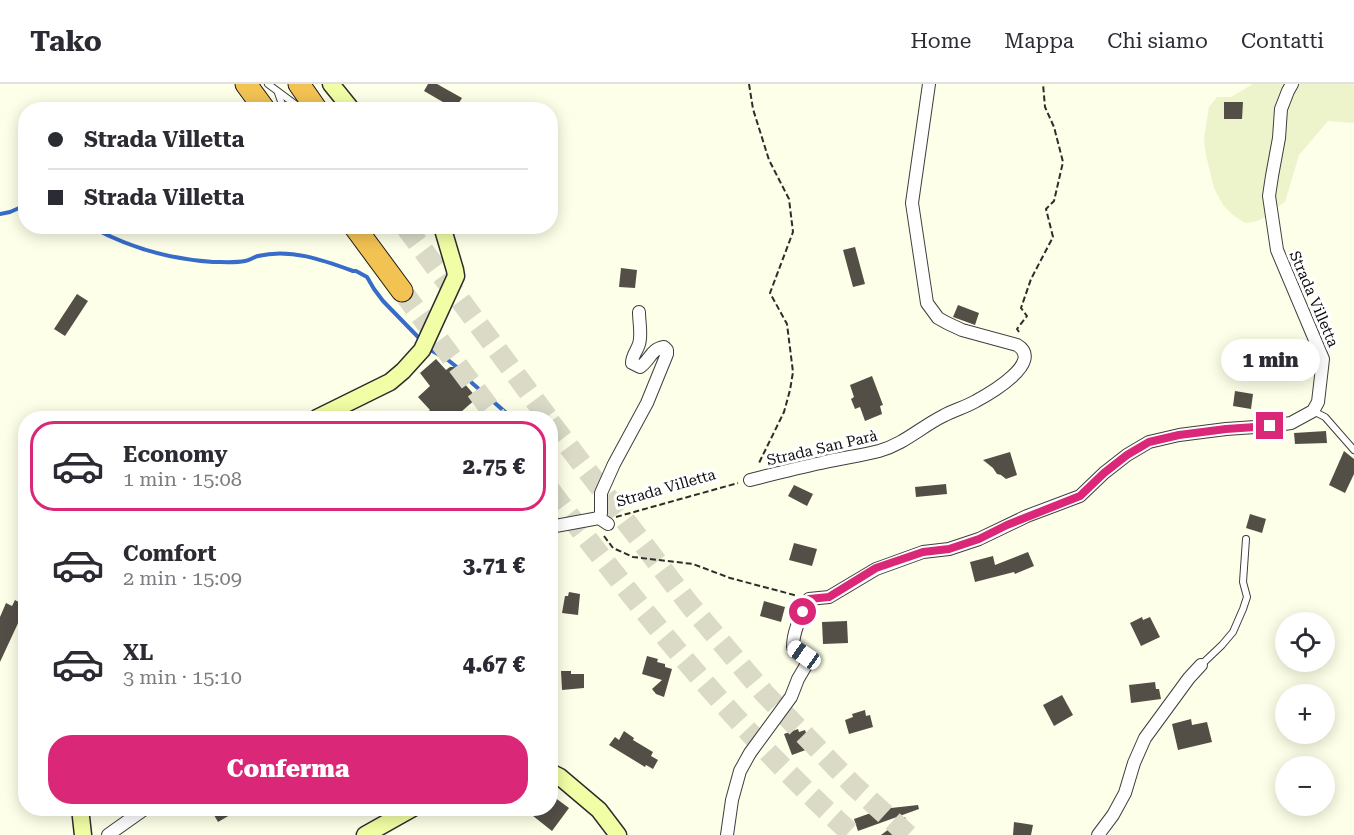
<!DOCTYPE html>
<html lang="it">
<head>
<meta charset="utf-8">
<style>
	:root { --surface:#fff; --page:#f7f7f7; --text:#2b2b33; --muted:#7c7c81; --line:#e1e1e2; --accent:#db2777 }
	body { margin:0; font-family:"Roboto Serif",serif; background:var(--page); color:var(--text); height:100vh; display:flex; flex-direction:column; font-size:22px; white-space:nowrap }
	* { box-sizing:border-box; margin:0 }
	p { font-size:20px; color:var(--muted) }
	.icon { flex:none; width:33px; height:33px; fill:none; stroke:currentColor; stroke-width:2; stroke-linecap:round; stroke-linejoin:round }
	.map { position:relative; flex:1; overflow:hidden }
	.panel { position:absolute; left:18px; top:327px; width:540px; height:405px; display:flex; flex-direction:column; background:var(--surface); border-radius:24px; box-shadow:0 3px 15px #0003 }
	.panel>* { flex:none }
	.top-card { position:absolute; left:18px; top:18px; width:540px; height:132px; border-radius:24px; box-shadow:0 3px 15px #0003; display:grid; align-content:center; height:132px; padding:0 30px; background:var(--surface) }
	.fabs { position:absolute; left:1275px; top:528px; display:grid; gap:12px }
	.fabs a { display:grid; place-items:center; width:60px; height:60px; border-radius:50%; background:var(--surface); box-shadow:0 3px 15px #0003; font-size:30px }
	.end { position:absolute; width:27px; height:27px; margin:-14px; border:8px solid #db2777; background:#fff; box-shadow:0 0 0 3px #fff }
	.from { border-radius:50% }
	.bubble { position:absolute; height:42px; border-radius:21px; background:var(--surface); box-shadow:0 3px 15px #0003; font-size:20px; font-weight:800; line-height:42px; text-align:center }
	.car { position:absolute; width:18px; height:36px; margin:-18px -9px; border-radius:8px; box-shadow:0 0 4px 2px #0007; background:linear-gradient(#fff 24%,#345 0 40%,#fff 0 76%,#345 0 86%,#fff 0) }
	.top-card b { display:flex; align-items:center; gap:21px; height:57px; font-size:22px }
	.top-card b+b { border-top:2px solid var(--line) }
	.top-card i { width:15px; height:15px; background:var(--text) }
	ul { padding:10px 0 0; list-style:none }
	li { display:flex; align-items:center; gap:18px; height:90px; margin:0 12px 9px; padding:0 18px; border:3px solid transparent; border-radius:24px }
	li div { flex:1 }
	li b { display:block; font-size:22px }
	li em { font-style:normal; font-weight:800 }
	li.current { border-color:var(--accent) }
	li>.icon { width:54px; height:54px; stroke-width:1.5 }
	.cta { display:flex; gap:12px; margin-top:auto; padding:12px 30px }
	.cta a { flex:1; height:69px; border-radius:24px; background:var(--accent); color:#fff; font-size:24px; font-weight:800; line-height:69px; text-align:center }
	header { display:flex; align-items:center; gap:36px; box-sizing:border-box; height:84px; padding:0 30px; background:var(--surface); border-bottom:2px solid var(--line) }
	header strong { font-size:28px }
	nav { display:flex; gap:33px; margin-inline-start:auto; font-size:21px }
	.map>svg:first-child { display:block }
</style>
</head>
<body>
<header>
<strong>Tako</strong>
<nav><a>Home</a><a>Mappa</a><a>Chi siamo</a><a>Contatti</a></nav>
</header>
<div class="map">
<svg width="1354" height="751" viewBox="0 0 1354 751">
	<rect width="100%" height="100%" fill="#feffe8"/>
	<polygon fill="#edf3ca" points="1253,0 1354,0 1354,39 1328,37 1299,71 1285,118 1274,125 1266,133 1254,138 1245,139 1233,131 1223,121 1214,104 1206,71 1204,55 1209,23 1217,13 1231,13"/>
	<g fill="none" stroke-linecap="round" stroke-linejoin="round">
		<g stroke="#376cca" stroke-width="4">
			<polyline points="0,130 10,128 26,121"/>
			<path d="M90,142C129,164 168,175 213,178C223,178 236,179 245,177C250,176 254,173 258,172C290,164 323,176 353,187H356L367,193L374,205L383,217L419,254"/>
			<polyline points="429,265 448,276 463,288 472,299 512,334"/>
		</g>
	</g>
	<g fill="#534f47">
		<polygon points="428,0 437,0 462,14 455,25 424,7"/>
		<polygon points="1224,18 1243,18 1242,35 1224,35"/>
		<polygon points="855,163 865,200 853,203 843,166"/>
		<polygon points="621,184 637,186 635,204 619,203"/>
		<polygon points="77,210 88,217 65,252 54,245"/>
		<polygon points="958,221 979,229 975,241 953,233"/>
		<polygon points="436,275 446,286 450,283 454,283 459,289 457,291 477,314 454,334 421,334 430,326 418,313 430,302 420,289"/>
		<polygon points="872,292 883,321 880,322 882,330 865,337 860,323 855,325 851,315 854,313 850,301"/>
		<polygon points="1235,307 1253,310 1251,325 1233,322"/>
		<polygon points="1326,347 1327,359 1295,360 1294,349"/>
		<polygon points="1344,367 1354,375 1354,390 1345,409 1329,401"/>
		<polygon points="1010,368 1017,391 1006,395 1001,391 997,390 993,384 983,376"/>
		<polygon points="946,400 947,410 916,413 915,403"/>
		<polygon points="794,401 813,410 807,422 788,412"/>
		<polygon points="1250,430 1266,435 1262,449 1246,444"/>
		<polygon points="794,459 817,465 812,482 789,476"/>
		<polygon points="1028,468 1034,482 1015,490 1014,488 975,498 970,478 993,472 995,481"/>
		<polygon points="569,508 580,510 578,531 562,529 565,512 568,512"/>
		<polygon points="15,516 26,522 0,578 0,533 6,519 12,522"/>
		<polygon points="764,517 785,523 781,538 760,532"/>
		<polygon points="1142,533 1143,536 1150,533 1160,553 1141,562 1130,539"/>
		<polygon points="847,537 848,559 823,560 822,538"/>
		<polygon points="647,572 658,575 657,578 665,580 665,583 672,585 664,613 656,610 652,605 662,596 642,590"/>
		<polygon points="561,587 571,587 571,590 584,590 584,604 562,606"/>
		<polygon points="1155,598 1156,605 1159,605 1161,615 1131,619 1129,601"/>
		<polygon points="1062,611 1073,631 1054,642 1043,621"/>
		<polygon points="865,626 866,632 870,631 873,643 849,650 845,636 853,633 852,630"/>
		<polygon points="1191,635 1192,641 1207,638 1212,658 1178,666 1172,640"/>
		<polygon points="798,645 799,648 805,646 811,664 792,671 784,650"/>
		<polygon points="624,647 634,654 633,656 653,668 651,672 658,676 653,685 646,681 645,683 609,661 615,653 619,656"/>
		<polygon points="550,710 569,724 552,747 523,724 550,724"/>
		<polygon points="918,721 919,725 858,747 854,735 882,725"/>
		<polygon points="210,724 242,724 218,738"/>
		<polygon points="905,733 910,746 894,751 881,751"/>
		<polygon points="1014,738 1033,741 1031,751 1013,751"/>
	</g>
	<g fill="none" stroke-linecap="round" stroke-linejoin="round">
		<g stroke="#dadac7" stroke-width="21" stroke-dasharray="21 10" stroke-linecap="butt">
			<polyline points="405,142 548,334"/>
			<polyline points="402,207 497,334"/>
			<polyline points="550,338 689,520 764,609 853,701 908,751"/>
			<path d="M550,406C642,528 739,648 853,751"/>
		</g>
		<defs>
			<g id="lane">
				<polyline points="268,0 303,26"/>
				<polyline points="278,9 284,26"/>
				<polyline points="1313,327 1325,333 1354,366"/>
				<polyline points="1201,581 1222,561 1233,548 1243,525 1247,513 1243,498 1246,455"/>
			</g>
			<g id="street">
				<path d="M750,396C774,390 797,384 821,379C840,374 860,372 879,367C904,360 921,343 943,332C954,326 966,323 976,317C989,310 1045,278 1017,261L962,246L947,239L938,234L927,219L912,119L929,0"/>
				<path d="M599,434L601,429V409L614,380L647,319L667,270V266L664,263C651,265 650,276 640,283L632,279C632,271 637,267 639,260C642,251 639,238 639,228"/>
				<polyline points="550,443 599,434 608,440"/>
				<polyline points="108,751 146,724"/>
				<path d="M727,751L732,716L740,687L750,669L791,613L798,595L808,578L804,571L793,563C793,546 802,530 809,515L829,513L876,485L923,468L949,465L979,455L1027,432L1080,412L1104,389L1127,371L1149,358L1179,351L1226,345L1270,342L1291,339L1313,327L1318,318L1323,275L1277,166L1269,112L1272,92L1279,54L1281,25L1288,7L1292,0"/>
				<polyline points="1098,751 1113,731 1125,709 1134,679 1145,654 1189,594 1201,581"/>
			</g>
			<g id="secondary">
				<polyline points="331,0 352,26"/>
				<polyline points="317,334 390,298 403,287 422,266 456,192 455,186 442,142"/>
				<polyline points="550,688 560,693 599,726 618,751"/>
				<polyline points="80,724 83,751"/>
				<polyline points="365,751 413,724"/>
			</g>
			<g id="highway">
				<polyline points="246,0 265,26"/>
				<polyline points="299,0 317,26"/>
				<polyline points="354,142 402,207"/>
			</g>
		</defs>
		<use href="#lane" stroke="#3e3e3e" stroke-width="8"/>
		<use href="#street" stroke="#3e3e3e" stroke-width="14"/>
		<use href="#secondary" stroke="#2d2d2d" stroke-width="19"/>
		<use href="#highway" stroke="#1c1c1c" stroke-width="23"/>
		<g stroke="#2d2d2d" stroke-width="2" stroke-dasharray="6 3" stroke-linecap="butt">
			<polyline points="749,0 753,25 769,76 789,115 793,148 770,209 787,240 793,288 790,306 784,328 758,381"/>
			<polyline points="1019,248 1017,245 1027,232 1021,224 1031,195 1053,153 1046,125 1054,117 1063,78 1054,43 1045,23 1043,0"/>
			<polyline points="616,433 738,399"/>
			<polyline points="604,452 613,464 633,473 693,480 730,494 798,512"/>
		</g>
		<use href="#lane" stroke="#fff" stroke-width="6"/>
		<use href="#street" stroke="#fff" stroke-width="12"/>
		<use href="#secondary" stroke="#f2fea5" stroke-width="16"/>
		<use href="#highway" stroke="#f2c253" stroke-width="21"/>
	</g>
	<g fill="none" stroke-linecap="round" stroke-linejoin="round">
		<polyline stroke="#db2777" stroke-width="8" points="803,528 809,515 829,513 876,484 923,468 949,465 979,455 1007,441 1080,412 1104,389 1127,371 1149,358 1179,351 1226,345 1270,342"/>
	</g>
	<g text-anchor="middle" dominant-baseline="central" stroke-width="6" stroke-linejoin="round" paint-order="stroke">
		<g font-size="15" fill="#0b0b0b" stroke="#fff">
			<text transform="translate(1314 215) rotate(67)">Strada Villetta</text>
			<text transform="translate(822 364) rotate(-13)">Strada San Parà</text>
			<text transform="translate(666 404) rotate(-16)">Strada Villetta</text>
		</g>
	</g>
</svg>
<div class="fabs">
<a><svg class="icon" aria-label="locate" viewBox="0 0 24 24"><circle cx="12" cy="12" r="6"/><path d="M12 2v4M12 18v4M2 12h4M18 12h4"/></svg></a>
<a>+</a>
<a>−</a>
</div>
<i class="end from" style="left:803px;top:528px"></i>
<i class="end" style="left:1270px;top:342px"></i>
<div class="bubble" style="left:1221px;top:255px;width:99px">1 min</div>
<i class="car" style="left:804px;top:571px;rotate:305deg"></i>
<div class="top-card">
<b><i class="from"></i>Strada Villetta</b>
<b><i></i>Strada Villetta</b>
</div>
<section class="panel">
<ul>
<li class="current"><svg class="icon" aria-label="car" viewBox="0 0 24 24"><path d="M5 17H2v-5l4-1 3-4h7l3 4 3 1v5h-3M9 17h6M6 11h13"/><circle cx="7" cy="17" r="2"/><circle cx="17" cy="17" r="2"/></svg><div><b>Economy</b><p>1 min · 15:08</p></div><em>2.75 €</em></li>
<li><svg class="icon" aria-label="car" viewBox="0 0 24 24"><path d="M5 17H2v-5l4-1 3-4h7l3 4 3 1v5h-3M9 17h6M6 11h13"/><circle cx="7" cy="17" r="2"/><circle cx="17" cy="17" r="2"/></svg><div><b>Comfort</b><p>2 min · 15:09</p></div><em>3.71 €</em></li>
<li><svg class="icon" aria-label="car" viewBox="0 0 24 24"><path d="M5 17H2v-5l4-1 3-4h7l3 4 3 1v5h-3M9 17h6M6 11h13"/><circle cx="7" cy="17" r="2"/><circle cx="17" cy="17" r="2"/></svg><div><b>XL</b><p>3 min · 15:10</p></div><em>4.67 €</em></li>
</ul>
<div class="cta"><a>Conferma</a></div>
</section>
</div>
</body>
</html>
